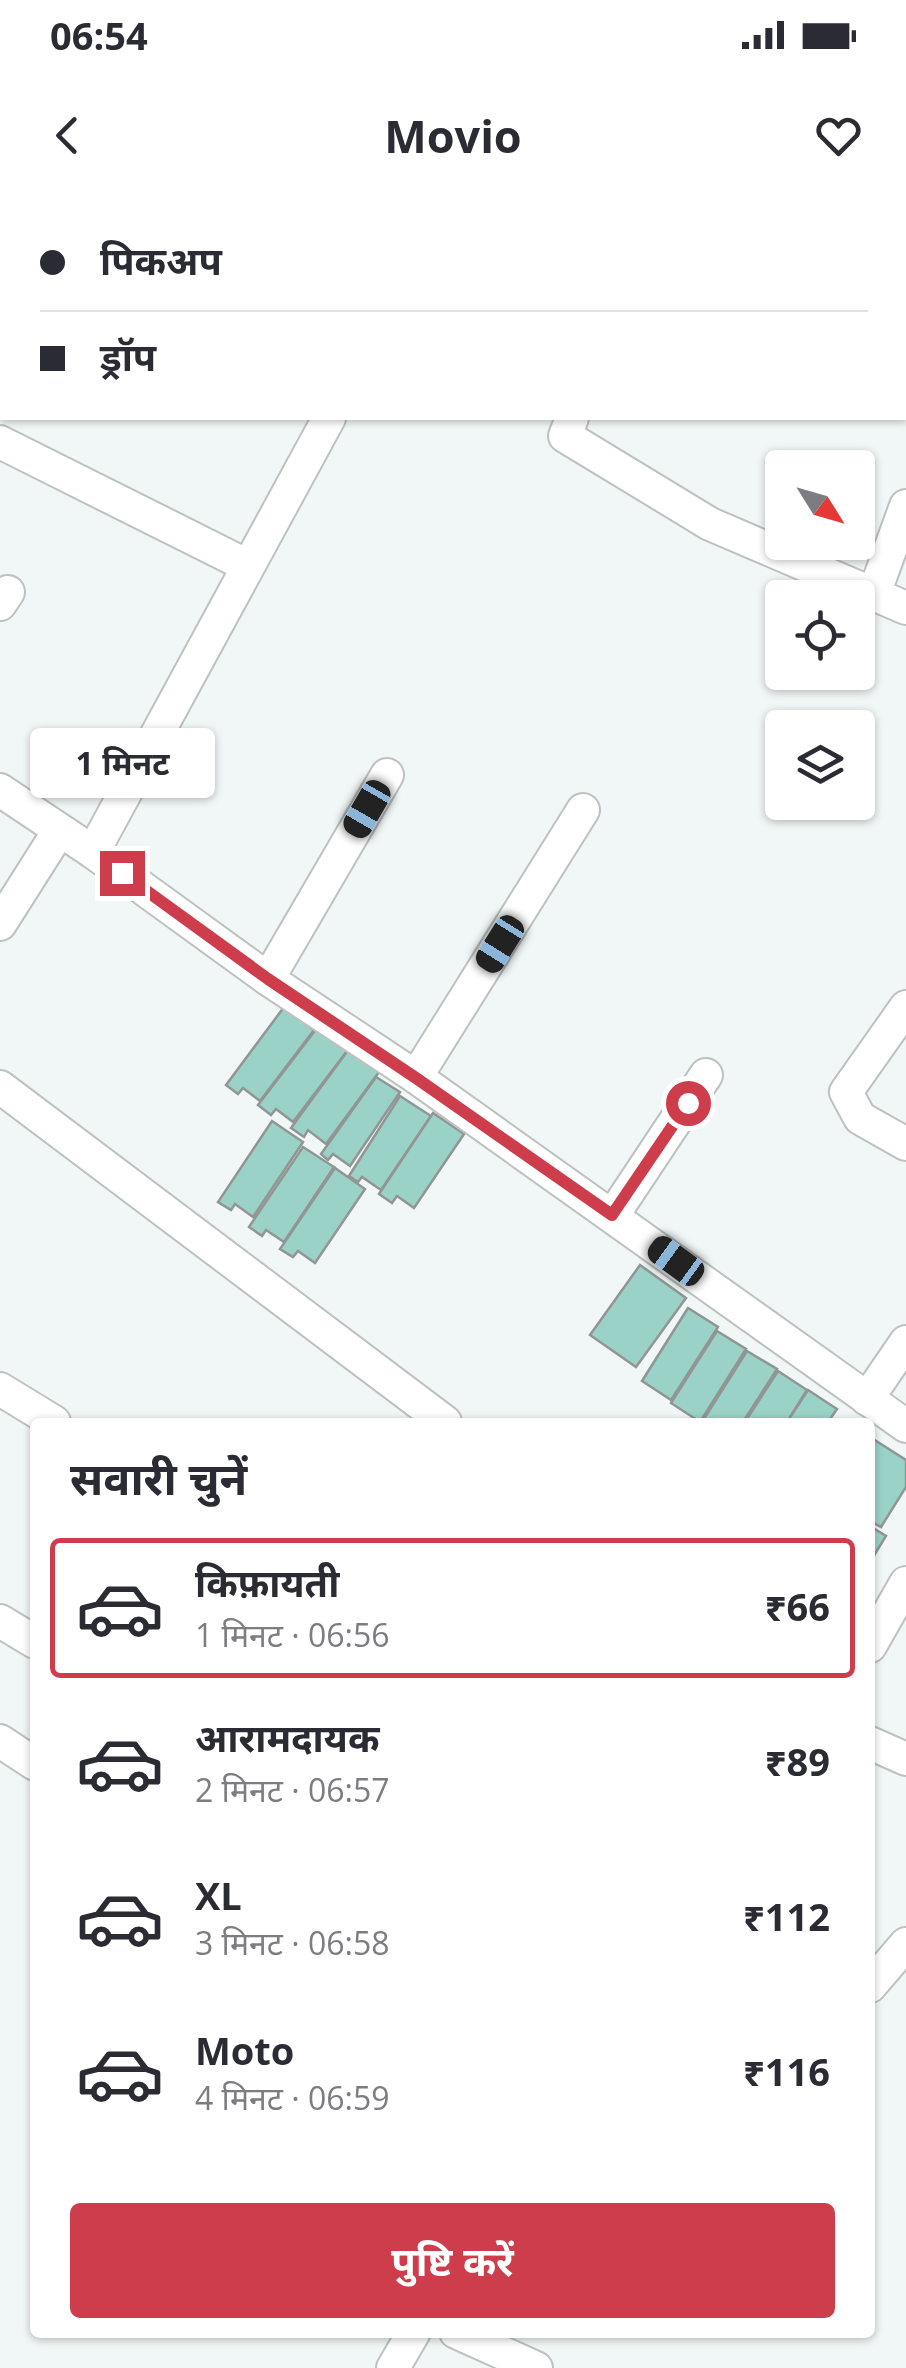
<!DOCTYPE html>
<html lang="hi">
<head>
<meta charset="utf-8">
<style>
	:root { --surface:#fff; --page:#f2f2f3; --text:#2b2b33; --muted:#7c7c81; --line:#e1e1e2; --accent:#ce3d4b }
	body { margin:0; font-family:"Open Sans","Noto Sans Devanagari",sans-serif; background:var(--page); color:var(--text); height:100vh; display:flex; flex-direction:column; font-size:38px; white-space:nowrap }
	* { box-sizing:border-box; margin:0 }
	p { font-size:32px; color:var(--muted) }
	.icon { flex:none; width:55px; height:55px; fill:none; stroke:currentColor; stroke-width:2; stroke-linecap:round; stroke-linejoin:round }
	.map { position:relative; flex:1; overflow:hidden }
	.details { position:absolute; left:30px; top:1218px; width:845px; height:920px; display:flex; flex-direction:column; background:var(--surface); border-radius:10px; box-shadow:0 2px 8px #0004 }
	.details>* { flex:none }
	.guide { position:absolute; left:0px; top:0px; width:908px; height:220px; box-shadow:0 2px 8px #0004; display:grid; align-content:center; height:220px; padding:0 40px; background:var(--surface) }
	.needle { width:65px; rotate:127deg }
	.buttons { position:absolute; left:765px; top:250px; display:grid; gap:20px }
	.buttons a { display:grid; place-items:center; width:110px; height:110px; border-radius:10px; background:var(--surface); box-shadow:0 2px 8px #0004; font-size:50px }
	.end { position:absolute; width:45px; height:45px; margin:-22px; border:12px solid #ce3d4b; background:#fff; box-shadow:0 0 0 5px #fff }
	.from { border-radius:50% }
	.bubble { position:absolute; height:70px; border-radius:10px; background:var(--surface); box-shadow:0 2px 8px #0004; font-size:32px; font-weight:700; line-height:70px; text-align:center }
	.car { position:absolute; width:30px; height:60px; margin:-30px -15px; border-radius:12px; box-shadow:0 0 8px 2px #0007; background:linear-gradient(#222 24%,#8ab4d8 0 40%,#222 0 76%,#8ab4d8 0 86%,#222 0) }
	.guide b { display:flex; align-items:center; gap:35px; height:95px; font-size:38px }
	.guide b+b { border-top:2px solid var(--line) }
	.guide i { width:25px; height:25px; background:var(--text) }
	ul { padding:0; list-style:none }
	li { display:flex; align-items:center; gap:30px; height:140px; margin:0 20px 15px; padding:0 20px; border:5px solid transparent; border-radius:10px }
	li div { flex:1 }
	li b { display:block; font-size:38px }
	li em { font-style:normal; font-weight:700 }
	li.on { border-color:var(--accent) }
	li>.icon { width:90px; height:90px; stroke-width:1.5 }
	h2 { padding:0 40px; font-size:45px; line-height:120px }
	.primary-button { display:flex; gap:20px; margin-top:auto; padding:20px 40px }
	.primary-button a { flex:1; height:115px; border-radius:10px; background:var(--accent); color:#fff; font-size:40px; font-weight:700; line-height:115px; text-align:center }
	.status { display:flex; justify-content:space-between; align-items:center; height:70px; padding:0 50px; background:var(--surface); direction:ltr }
	.status svg { height:28px; fill:currentColor }
	header { display:flex; justify-content:space-between; align-items:center; height:130px; padding:0 40px; background:var(--surface); font-size:45px; font-weight:700 }
	.map>svg:first-child { display:block }
</style>
</head>
<body>
<div class="status"><b>06:54</b><svg viewBox="0 0 49 12"><path d="M0 12V9h3v3zM5 12V6h3v6zM10 12V3h3v9zM15 12V0h3v12zM26 1h20v11H26zM47 4h2v5h-2z"/></svg></div>
<header><svg class="icon" aria-label="back" viewBox="0 0 24 24"><path d="M15 5l-7 7 7 7"/></svg>Movio<svg class="icon" aria-label="heart" viewBox="0 0 24 24"><path d="M12 20l-8-8c-3-5 5-10 8-4 3-6 11-1 8 4z"/></svg></header>
<div class="map">
<svg width="906" height="2168" viewBox="0 0 906 2168">
	<rect width="100%" height="100%" fill="#f1f7f6"/>
	<g fill="#9bd2c7" stroke="#919695" stroke-width="2.5">
		<polygon points="284,807 314,830 260,901 243,888 238,894 226,885"/>
		<polygon points="317,828 347,851 293,922 276,909 271,915 258,905"/>
		<polygon points="349,849 379,872 326,944 308,930 304,937 291,928"/>
		<polygon points="376,877 400,892 350,966 333,954 328,960 321,954"/>
		<polygon points="400,896 431,916 381,990 362,977 358,982 349,976"/>
		<polygon points="433,913 464,934 414,1008 397,996 392,1003 379,994"/>
		<polygon points="272,921 303,942 253,1017 235,1004 231,1010 218,1002"/>
		<polygon points="303,947 334,967 284,1042 266,1030 262,1036 249,1027"/>
		<polygon points="335,968 365,989 315,1063 298,1051 293,1057 280,1049"/>
		<polygon points="640,1065 686,1098 636,1167 590,1135"/>
		<polygon points="688,1108 718,1127 671,1200 642,1181"/>
		<polygon points="717,1131 746,1149 700,1222 671,1203"/>
		<polygon points="747,1151 777,1169 743,1222 702,1222"/>
		<polygon points="778,1171 807,1190 787,1222 745,1222"/>
		<polygon points="808,1190 837,1209 828,1222 787,1222"/>
		<polygon points="870,1237 906,1260 906,1287 881,1327 870,1321"/>
		<polygon points="870,1326 886,1336 870,1362"/>
	</g>
	<g fill="none" stroke-linecap="round" stroke-linejoin="round">
		<defs>
			<g id="minor">
				<polyline points="134,2 135,0"/>
				<polyline points="427,2 428,0"/>
				<polyline points="757,2 757,0"/>
				<polyline points="0,13 2,14"/>
				<polyline points="905,151 906,152"/>
				<polyline points="329,218 93,652 268,779 416,877 906,1226"/>
				<polyline points="572,218 565,236 710,324 906,408"/>
				<polyline points="0,242 248,366"/>
				<polyline points="874,394 906,306"/>
				<polyline points="0,404 8,392"/>
				<polyline points="0,590 93,652"/>
				<polyline points="0,724 59,631"/>
				<polyline points="268,779 387,575"/>
				<polyline points="906,807 846,892 860,918 906,944"/>
				<polyline points="416,877 583,610"/>
				<polyline points="0,887 445,1222"/>
				<polyline points="613,1015 706,875"/>
				<polyline points="0,1189 54,1222"/>
				<polyline points="867,1199 906,1142"/>
				<polyline points="0,1421 35,1442"/>
				<polyline points="870,1446 906,1383"/>
				<polyline points="0,1541 35,1564"/>
				<polyline points="870,1543 906,1559"/>
				<polyline points="870,1786 906,1744"/>
				<polyline points="456,2132 536,2168"/>
				<polyline points="393,2168 414,2132"/>
			</g>
		</defs>
		<use href="#minor" stroke="#bdc2c1" stroke-width="36"/>
		<use href="#minor" stroke="#fff" stroke-width="32"/>
	</g>
	<g fill="none" stroke-linecap="round" stroke-linejoin="round">
		<polyline stroke="#ce3d4b" stroke-width="12" points="122,673 268,779 416,878 612,1015 688,903"/>
	</g>
</svg>
<div class="buttons">
<a><svg class="needle" viewBox="-14 -14 28 28"><path d="M0-13l5 13h-10z" fill="#e53935"/><path d="M0 13l5-13h-10z" fill="#7c7c81"/></svg></a>
<a><svg class="icon" aria-label="locate" viewBox="0 0 24 24"><circle cx="12" cy="12" r="6"/><path d="M12 2v4M12 18v4M2 12h4M18 12h4"/></svg></a>
<a><svg class="icon" aria-label="layers" viewBox="0 0 24 24"><path d="M12 4l9 5-9 5-9-5zM3 14l9 5 9-5"/></svg></a>
</div>
<i class="end from" style="left:688px;top:903px"></i>
<i class="end" style="left:122px;top:673px"></i>
<div class="bubble" style="left:30px;top:528px;width:185px">1 मिनट</div>
<i class="car" style="left:367px;top:609px;rotate:210deg"></i>
<i class="car" style="left:500px;top:744px;rotate:212deg"></i>
<i class="car" style="left:676px;top:1061px;rotate:306deg"></i>
<div class="guide">
<b><i class="from"></i>पिकअप</b>
<b><i></i>ड्रॉप</b>
</div>
<section class="details">
<h2>सवारी चुनें</h2>
<ul>
<li class="on"><svg class="icon" aria-label="car" viewBox="0 0 24 24"><path d="M5 17H2v-5l4-1 3-4h7l3 4 3 1v5h-3M9 17h6M6 11h13"/><circle cx="7" cy="17" r="2"/><circle cx="17" cy="17" r="2"/></svg><div><b>किफ़ायती</b><p>1 मिनट · 06:56</p></div><em>₹66</em></li>
<li><svg class="icon" aria-label="car" viewBox="0 0 24 24"><path d="M5 17H2v-5l4-1 3-4h7l3 4 3 1v5h-3M9 17h6M6 11h13"/><circle cx="7" cy="17" r="2"/><circle cx="17" cy="17" r="2"/></svg><div><b>आरामदायक</b><p>2 मिनट · 06:57</p></div><em>₹89</em></li>
<li><svg class="icon" aria-label="car" viewBox="0 0 24 24"><path d="M5 17H2v-5l4-1 3-4h7l3 4 3 1v5h-3M9 17h6M6 11h13"/><circle cx="7" cy="17" r="2"/><circle cx="17" cy="17" r="2"/></svg><div><b>XL</b><p>3 मिनट · 06:58</p></div><em>₹112</em></li>
<li><svg class="icon" aria-label="car" viewBox="0 0 24 24"><path d="M5 17H2v-5l4-1 3-4h7l3 4 3 1v5h-3M9 17h6M6 11h13"/><circle cx="7" cy="17" r="2"/><circle cx="17" cy="17" r="2"/></svg><div><b>Moto</b><p>4 मिनट · 06:59</p></div><em>₹116</em></li>
</ul>
<div class="primary-button"><a>पुष्टि करें</a></div>
</section>
</div>
</body>
</html>
